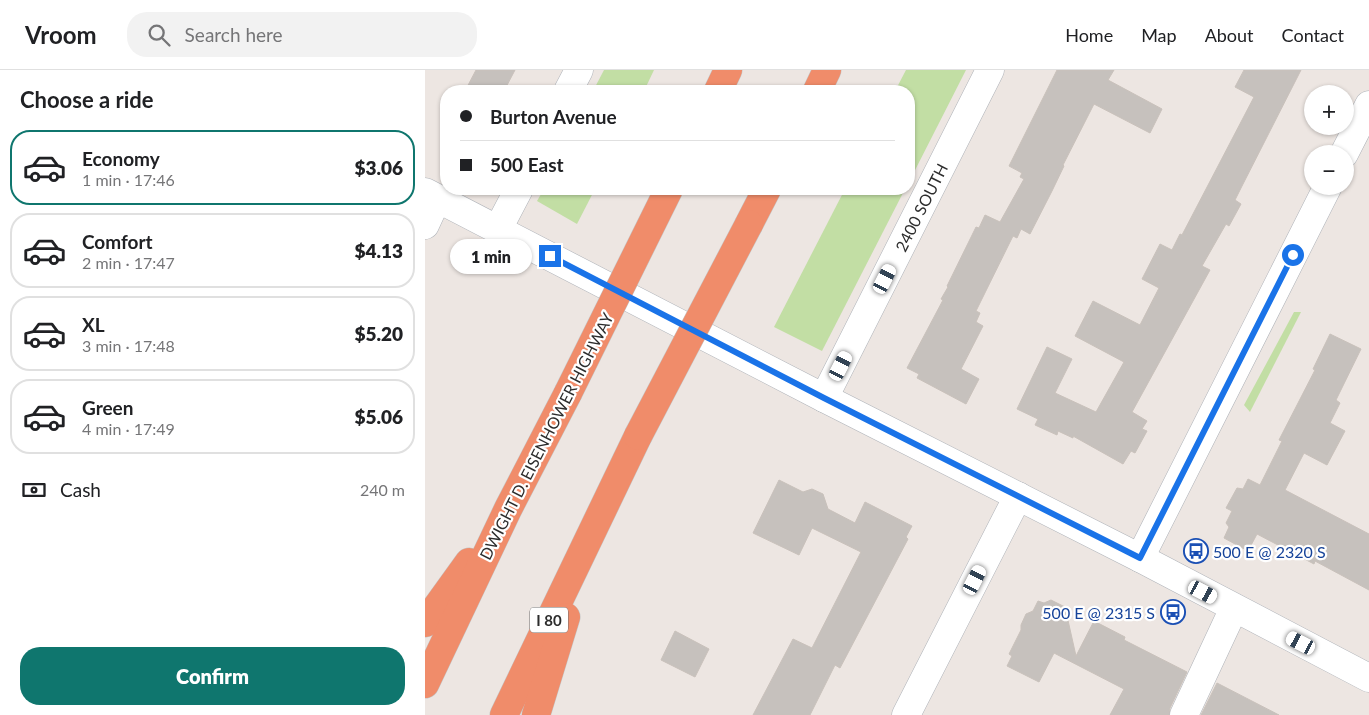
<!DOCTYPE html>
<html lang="en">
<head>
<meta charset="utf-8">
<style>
	:root { --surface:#fff; --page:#f2f2f2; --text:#202124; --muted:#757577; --line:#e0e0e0; --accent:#0f766e }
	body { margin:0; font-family:Lato,sans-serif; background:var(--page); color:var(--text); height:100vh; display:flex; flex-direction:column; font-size:19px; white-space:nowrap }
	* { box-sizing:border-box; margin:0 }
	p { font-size:16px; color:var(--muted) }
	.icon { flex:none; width:28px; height:28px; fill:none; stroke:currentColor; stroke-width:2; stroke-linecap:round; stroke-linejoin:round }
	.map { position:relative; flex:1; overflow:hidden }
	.sheet { display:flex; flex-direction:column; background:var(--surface); width:425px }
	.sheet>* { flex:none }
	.guide { position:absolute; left:15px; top:15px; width:475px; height:110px; border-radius:20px; box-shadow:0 1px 4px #0004; display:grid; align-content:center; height:110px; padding:0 20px; background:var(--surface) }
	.tools { position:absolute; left:879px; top:15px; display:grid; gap:10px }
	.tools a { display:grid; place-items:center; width:50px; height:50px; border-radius:50%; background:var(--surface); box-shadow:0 1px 4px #0004; font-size:25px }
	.end { position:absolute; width:22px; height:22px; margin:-11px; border:6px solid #1a73e8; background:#fff; box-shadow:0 0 0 2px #fff }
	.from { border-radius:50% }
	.bubble { position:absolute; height:35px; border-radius:18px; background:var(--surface); box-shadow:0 1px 4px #0004; font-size:16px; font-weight:800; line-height:35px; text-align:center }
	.car { position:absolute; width:15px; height:30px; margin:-15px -8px; border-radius:6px; box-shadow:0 0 4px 1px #0007; background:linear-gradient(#fff 24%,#345 0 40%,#fff 0 76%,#345 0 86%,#fff 0) }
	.guide b { display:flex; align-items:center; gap:18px; height:48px; font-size:19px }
	.guide b+b { border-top:1px solid var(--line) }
	.guide i { width:12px; height:12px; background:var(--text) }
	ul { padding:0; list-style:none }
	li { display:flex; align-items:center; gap:15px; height:75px; margin:0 10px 8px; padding:0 10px; border:2px solid var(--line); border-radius:20px }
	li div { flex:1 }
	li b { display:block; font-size:19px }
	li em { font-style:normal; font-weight:800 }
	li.current { border-color:var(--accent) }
	li>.icon { width:45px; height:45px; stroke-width:1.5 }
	h2 { padding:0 20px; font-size:22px; line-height:60px }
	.pay { display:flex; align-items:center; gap:12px; height:55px; padding:0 20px; font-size:19px }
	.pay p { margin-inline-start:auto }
	.cta { display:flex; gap:10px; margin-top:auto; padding:10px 20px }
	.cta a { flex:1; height:58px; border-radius:20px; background:var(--accent); color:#fff; font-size:20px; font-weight:800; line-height:58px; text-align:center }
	header { display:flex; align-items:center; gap:30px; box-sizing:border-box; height:70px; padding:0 25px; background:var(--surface); border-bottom:1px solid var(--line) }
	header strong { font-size:24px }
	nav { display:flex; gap:28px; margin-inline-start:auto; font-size:18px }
	.search { width:350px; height:45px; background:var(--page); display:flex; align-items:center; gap:12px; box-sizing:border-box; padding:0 18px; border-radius:20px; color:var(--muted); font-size:19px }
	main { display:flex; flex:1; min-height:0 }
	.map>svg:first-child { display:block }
</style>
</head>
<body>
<header>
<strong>Vroom</strong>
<div class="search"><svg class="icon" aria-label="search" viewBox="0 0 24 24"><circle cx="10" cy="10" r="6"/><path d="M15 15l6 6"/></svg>Search here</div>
<nav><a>Home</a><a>Map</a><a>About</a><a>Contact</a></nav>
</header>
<main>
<section class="sheet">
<h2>Choose a ride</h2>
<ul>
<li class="current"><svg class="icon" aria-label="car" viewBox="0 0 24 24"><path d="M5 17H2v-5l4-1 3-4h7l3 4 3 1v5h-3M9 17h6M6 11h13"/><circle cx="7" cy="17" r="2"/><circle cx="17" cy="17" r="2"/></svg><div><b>Economy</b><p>1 min · 17:46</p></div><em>$3.06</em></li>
<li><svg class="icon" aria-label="car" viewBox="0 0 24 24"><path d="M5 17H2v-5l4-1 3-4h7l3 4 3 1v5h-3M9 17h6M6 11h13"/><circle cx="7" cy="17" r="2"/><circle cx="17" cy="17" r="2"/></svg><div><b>Comfort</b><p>2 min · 17:47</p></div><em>$4.13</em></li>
<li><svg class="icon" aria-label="car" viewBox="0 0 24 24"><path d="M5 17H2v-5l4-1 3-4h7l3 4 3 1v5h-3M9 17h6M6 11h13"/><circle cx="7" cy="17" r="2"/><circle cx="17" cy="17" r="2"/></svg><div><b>XL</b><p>3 min · 17:48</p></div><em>$5.20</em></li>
<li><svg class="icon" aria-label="car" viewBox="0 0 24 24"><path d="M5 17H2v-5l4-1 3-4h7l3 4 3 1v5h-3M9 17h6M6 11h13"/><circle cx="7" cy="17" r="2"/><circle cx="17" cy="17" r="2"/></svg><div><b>Green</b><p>4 min · 17:49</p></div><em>$5.06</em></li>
</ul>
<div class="pay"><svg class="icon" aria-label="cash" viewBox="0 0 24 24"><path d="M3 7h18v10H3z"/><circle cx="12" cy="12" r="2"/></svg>Cash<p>240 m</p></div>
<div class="cta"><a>Confirm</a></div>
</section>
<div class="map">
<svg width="944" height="645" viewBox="0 0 944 645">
	<rect width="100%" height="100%" fill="#ede6e2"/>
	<g fill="#c2dea4">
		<polygon points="179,0 229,0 219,21 168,21"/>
		<polygon points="481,0 541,0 484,112 484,21 470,21"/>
		<polygon points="119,119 170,119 152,154 112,131"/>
		<polygon points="420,119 480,119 397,281 349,257"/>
		<polygon points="869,242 876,242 825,342 819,335"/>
	</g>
	<g fill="#c6c1bd" stroke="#c9c1bb">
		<polygon points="51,0 90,0 79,21 40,21"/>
		<polygon points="632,0 689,0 683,10 737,39 725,63 669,34 638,95 639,96 627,121 605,164 596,159 592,168 588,166 551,241 555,243 551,252 558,256 536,299 554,309 541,334 492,308 494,304 482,298 518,230 516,229 523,217 522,216 551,157 554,158 560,145 575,152 599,109 595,107 597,103 584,96"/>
		<polygon points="819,0 876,0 816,118 810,130 816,134 804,156 801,154 777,196 785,200 707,342 722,351 717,359 722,361 710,383 706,381 698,394 648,366 648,368 633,361 632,365 610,355 613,349 592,339 622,277 647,289 630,323 671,342 699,292 650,266 668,231 715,255 734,218 717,209 735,174 747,180 755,164 757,165 829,27 810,17"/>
		<polygon points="905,264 936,279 911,330 915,333 905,353 920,361 902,395 879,383 860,420 944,464 944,520 890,491 889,494 832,464 823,481 799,468 804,457 801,453 807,441 801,438 812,418 818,419 823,409 835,415 857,371 854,370 890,300 888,299"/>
		<polygon points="354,410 378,422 387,419 398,424 403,439 430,453 440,432 487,456 481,467 483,469 415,598 410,595 385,645 328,645 368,569 387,578 436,482 387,458 374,485 328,463"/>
		<polygon points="626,530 640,537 651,586 669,551 700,567 699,570 762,602 745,638 744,645 685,645 699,619 629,583 614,612 582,596 587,586 584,584 596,560 596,555 601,544 608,541 613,531 619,533"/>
		<polygon points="250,561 284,579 270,607 236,590"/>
		<polygon points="792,613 854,645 776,645"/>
	</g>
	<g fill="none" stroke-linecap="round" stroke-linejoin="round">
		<defs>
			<g id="minor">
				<polyline points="143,21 154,0"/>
				<polyline points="919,84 944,35"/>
				<polyline points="0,122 399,328 715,488 944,608"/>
				<polyline points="0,155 12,129"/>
				<polyline points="73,159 94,119"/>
				<path id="s1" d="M399,328L565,0"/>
				<polyline points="715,488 903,116"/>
				<polyline points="481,645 593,426"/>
				<polyline points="759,645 809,538"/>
			</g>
			<g id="highway">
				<polyline points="293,21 303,0"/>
				<polyline points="392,21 402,0"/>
				<polyline points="324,154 342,119"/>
				<polyline points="0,553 44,492"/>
				<polyline points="0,614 83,439 143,323"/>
				<polyline points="79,645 213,366"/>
				<polyline points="111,645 141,547"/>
			</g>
		</defs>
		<use href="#minor" stroke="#aeb2b8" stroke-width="29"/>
		<use href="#highway" stroke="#c4c4c4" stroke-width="29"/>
		<use href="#minor" stroke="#fff" stroke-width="28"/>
		<use href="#highway" stroke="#f08c6a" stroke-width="28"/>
		<defs>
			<g id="highway-bridge">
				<polyline points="143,323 244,119"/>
				<polyline points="213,366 324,154"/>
			</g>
		</defs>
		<use href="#highway-bridge" stroke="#c4c4c4" stroke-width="29" stroke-linecap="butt"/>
		<use href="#highway-bridge" stroke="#f08c6a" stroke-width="28"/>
	</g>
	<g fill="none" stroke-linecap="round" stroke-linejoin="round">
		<polyline stroke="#1a73e8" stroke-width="6" points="125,186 399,328 715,488 868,185"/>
	</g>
	<defs>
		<symbol id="bus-ring" viewBox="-11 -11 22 22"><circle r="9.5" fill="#fff" stroke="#1a4fb4" stroke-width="1.5"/><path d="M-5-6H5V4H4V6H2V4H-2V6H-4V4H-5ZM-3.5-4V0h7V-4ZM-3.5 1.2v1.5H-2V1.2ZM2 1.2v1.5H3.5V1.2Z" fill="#1a4fb4"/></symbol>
	</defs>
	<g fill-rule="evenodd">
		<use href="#bus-ring" x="757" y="467" width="28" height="28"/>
		<use href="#bus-ring" x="734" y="528" width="28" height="28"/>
	</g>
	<g text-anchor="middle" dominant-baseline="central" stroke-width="4.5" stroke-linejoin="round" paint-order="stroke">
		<rect fill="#fff" stroke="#6c6c6c" stroke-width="1" x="105" y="537.5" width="38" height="25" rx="4"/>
		<g font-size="15" font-weight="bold" fill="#2d2d2d">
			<text x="124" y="550">I 80</text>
		</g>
		<g font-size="16" fill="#2d2d2d" stroke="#fff">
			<text stroke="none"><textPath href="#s1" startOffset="214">2400 SOUTH</textPath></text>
			<text transform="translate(121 366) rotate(-63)">DWIGHT D. EISENHOWER HIGHWAY</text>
		</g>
		<g font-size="16" fill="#164399" stroke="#fff" text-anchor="start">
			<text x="788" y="481">500 E @ 2320 S</text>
			<text x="730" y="542" text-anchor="end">500 E @ 2315 S</text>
		</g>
	</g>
</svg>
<div class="tools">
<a>+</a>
<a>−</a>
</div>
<i class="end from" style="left:868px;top:185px"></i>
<i class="end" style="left:125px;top:186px"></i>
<div class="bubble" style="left:25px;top:169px;width:82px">1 min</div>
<i class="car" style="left:460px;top:209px;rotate:27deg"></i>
<i class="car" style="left:416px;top:296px;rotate:27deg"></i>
<i class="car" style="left:550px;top:510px;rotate:27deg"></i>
<i class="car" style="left:778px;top:522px;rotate:118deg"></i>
<i class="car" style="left:876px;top:573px;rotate:297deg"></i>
<div class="guide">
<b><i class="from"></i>Burton Avenue</b>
<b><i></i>500 East</b>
</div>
</div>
</main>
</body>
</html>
